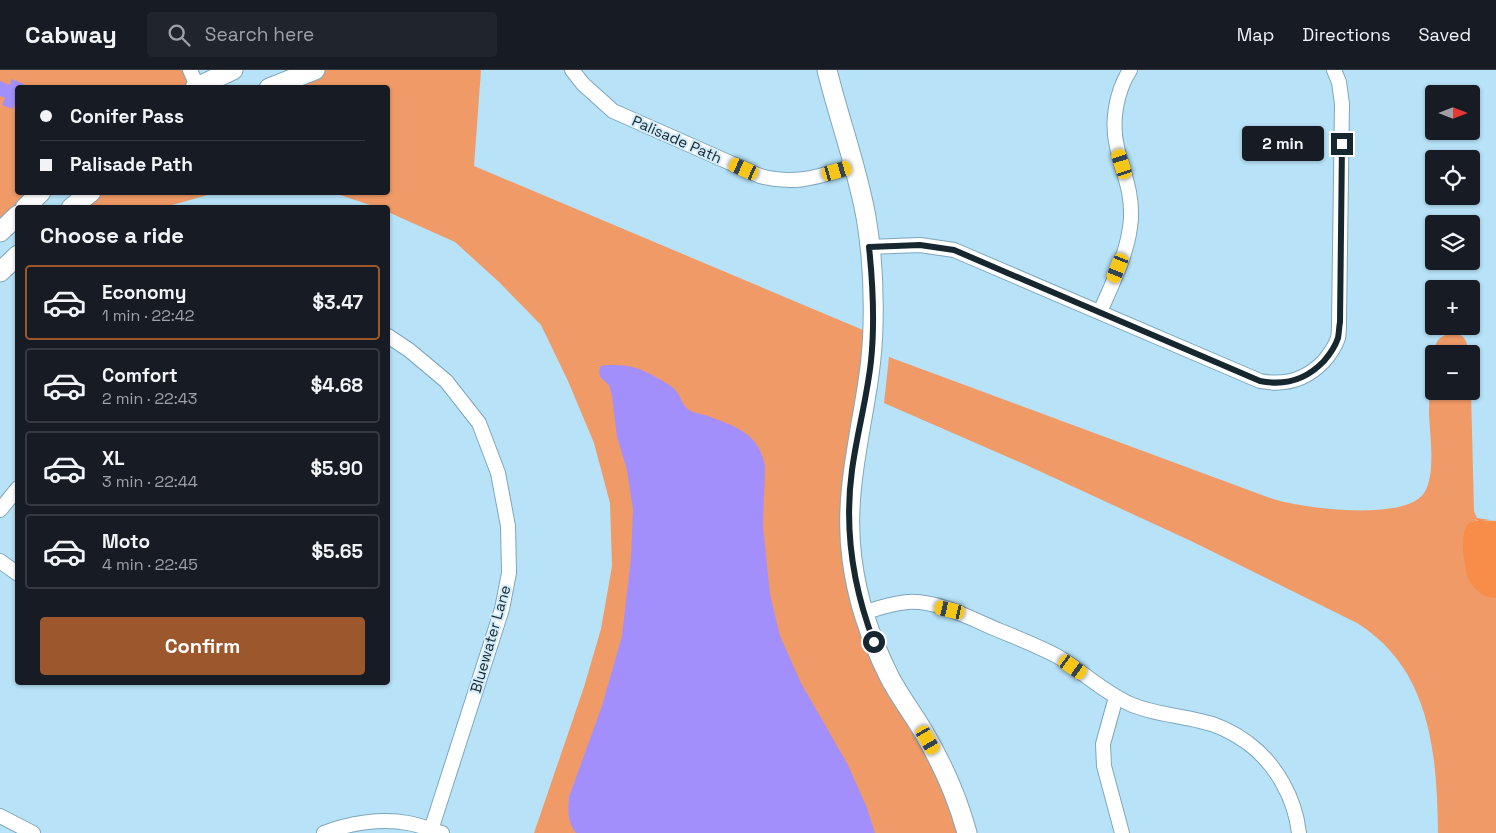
<!DOCTYPE html>
<html lang="en">
<head>
<meta charset="utf-8">
<style>
	:root { --surface:#171b24; --page:#20242c; --text:#f1f3f6; --muted:#9ea1a6; --line:#363941; --accent:#9d572c }
	body { margin:0; font-family:"Space Grotesk",sans-serif; background:var(--page); color:var(--text); height:100vh; display:flex; flex-direction:column; font-size:19px; white-space:nowrap }
	* { box-sizing:border-box; margin:0 }
	p { font-size:16px; color:var(--muted) }
	.icon { flex:none; width:28px; height:28px; fill:none; stroke:currentColor; stroke-width:2; stroke-linecap:round; stroke-linejoin:round }
	.map { position:relative; flex:1; overflow:hidden }
	.details { position:absolute; left:15px; top:135px; width:375px; height:480px; display:flex; flex-direction:column; background:var(--surface); border-radius:5px; box-shadow:0 1px 4px #0004 }
	.details>* { flex:none }
	.top-card { position:absolute; left:15px; top:15px; width:375px; height:110px; border-radius:5px; box-shadow:0 1px 4px #0004; display:grid; align-content:center; height:110px; padding:0 25px; background:var(--surface) }
	.needle { width:32px; rotate:90deg }
	.fabs { position:absolute; left:1425px; top:15px; display:grid; gap:10px }
	.fabs a { display:grid; place-items:center; width:55px; height:55px; border-radius:5px; background:var(--surface); box-shadow:0 1px 4px #0004; font-size:25px }
	.end { position:absolute; width:22px; height:22px; margin:-11px; border:6px solid #172730; background:#fff; box-shadow:0 0 0 2px #fff }
	.from { border-radius:50% }
	.bubble { position:absolute; height:35px; border-radius:5px; background:var(--surface); box-shadow:0 1px 4px #0004; font-size:16px; font-weight:800; line-height:35px; text-align:center }
	.car { position:absolute; width:15px; height:30px; margin:-15px -8px; border-radius:6px; box-shadow:0 0 4px 1px #0007; background:linear-gradient(#f5c518 24%,#345 0 40%,#f5c518 0 76%,#345 0 86%,#f5c518 0) }
	.top-card b { display:flex; align-items:center; gap:18px; height:48px; font-size:19px }
	.top-card b+b { border-top:1px solid var(--line) }
	.top-card i { width:12px; height:12px; background:var(--text) }
	ul { padding:0; list-style:none }
	li { display:flex; align-items:center; gap:15px; height:75px; margin:0 10px 8px; padding:0 15px; border:2px solid var(--line); border-radius:5px }
	li div { flex:1 }
	li b { display:block; font-size:19px }
	li em { font-style:normal; font-weight:800 }
	li.current { border-color:var(--accent) }
	li>.icon { width:45px; height:45px; stroke-width:1.5 }
	h2 { padding:0 25px; font-size:22px; line-height:60px }
	.action { display:flex; gap:10px; margin-top:auto; padding:10px 25px }
	.action a { flex:1; height:58px; border-radius:5px; background:var(--accent); color:#fff; font-size:20px; font-weight:800; line-height:58px; text-align:center }
	header { display:flex; align-items:center; gap:30px; box-sizing:border-box; height:70px; padding:0 25px; background:var(--surface); border-bottom:1px solid var(--line) }
	header strong { font-size:24px }
	nav { display:flex; gap:28px; margin-inline-start:auto; font-size:18px }
	.search { width:350px; height:45px; background:var(--page); display:flex; align-items:center; gap:12px; box-sizing:border-box; padding:0 18px; border-radius:5px; color:var(--muted); font-size:19px }
	.map>svg:first-child { display:block }
</style>
</head>
<body>
<header>
<strong>Cabway</strong>
<div class="search"><svg class="icon" aria-label="search" viewBox="0 0 24 24"><circle cx="10" cy="10" r="6"/><path d="M15 15l6 6"/></svg>Search here</div>
<nav><a>Map</a><a>Directions</a><a>Saved</a></nav>
</header>
<div class="map">
<svg width="1496" height="763" viewBox="0 0 1496 763">
	<rect width="100%" height="100%" fill="#b7e2f8"/>
	<g fill="#f09a67">
		<polygon points="0,0 190,0 195,18 18,18 18,122 41,123 0,162"/>
		<polygon points="315,0 481,0 474,96 863,260 858,365 859,524 967,763 534,763 584,617 601,559 612,496 610,433 594,373 568,311 541,255 499,212 455,172 388,142 388,138 376,137 334,123 388,122 388,18 269,18"/>
		<polygon points="91,123 215,123 165,137 82,137"/>
		<path d="M1452,263C1466,264 1467,272 1469,284H1434V321H1471L1474,441L1477,448L1490,450C1479,450 1469,449 1465,460C1465,483 1460,504 1479,520C1485,524 1489,528 1496,529V763H1438C1437,684 1431,599 1357,553L1191,471L1024,394L884,333L889,287L1273,429C1301,438 1405,452 1424,423C1436,405 1430,366 1429,344C1429,328 1430,311 1432,295C1433,287 1433,276 1439,269C1442,266 1447,264 1452,263Z"/>
	</g>
	<path fill="#f88c49" d="M1480,450L1496,451V529C1485,527 1476,522 1470,512C1464,502 1459,462 1468,454C1471,451 1476,451 1480,450Z"/>
	<g fill="#a38ffb">
		<polygon points="12,9 24,14 22,17 18,18 17,29 13,39 2,35 5,28 0,26 0,11 10,15"/>
		<path d="M606,295C632,295 638,297 661,310C666,313 672,316 676,321C681,327 682,335 689,340C694,343 702,344 708,346C736,357 759,363 765,396L763,456L770,524L780,566L801,613L848,695L867,738L875,763H576C567,751 568,741 569,727L602,636L622,566L631,488L633,440L627,400L617,367L612,326L609,315L600,307L599,300L601,296Z"/>
	</g>
	<g fill="none" stroke-linecap="round" stroke-linejoin="round">
		<defs>
			<g id="street">
				<polyline points="190,0 198,18"/>
				<path d="M572,0L583,14L613,41L760,106C796,116 820,106 854,96"/>
				<path d="M869,177L920,175L954,180L1260,311C1285,316 1306,310 1324,291C1330,284 1335,277 1338,268C1339,263 1339,257 1339,252L1342,34L1339,12L1334,0"/>
				<path d="M1100,242C1113,212 1129,181 1131,148C1132,119 1123,104 1117,77C1111,52 1116,22 1130,0"/>
				<polyline points="388,266 409,280 446,311 479,353 498,403 508,456 509,503 502,539 431,760"/>
				<polyline points="0,440 18,418"/>
				<polyline points="0,491 18,504"/>
				<path d="M864,543C878,538 893,533 908,532C937,530 972,549 998,560C1018,568 1038,576 1057,586C1082,601 1103,622 1130,634C1153,644 1176,645 1200,651C1217,654 1234,663 1248,673C1276,694 1295,728 1299,763"/>
				<polyline points="1116,627 1103,674 1104,696 1122,763"/>
				<polyline points="0,746 33,763"/>
				<path d="M324,763C349,753 381,748 408,753C420,755 431,760 442,763"/>
			</g>
			<g id="secondary">
				<path d="M827,0C839,49 857,97 866,147C872,182 874,219 873,255C872,334 841,408 852,489C857,529 871,570 889,606C899,626 912,642 923,661C942,693 957,726 967,763"/>
				<polyline points="195,18 233,0"/>
				<polyline points="269,18 315,0"/>
				<polyline points="25,138 41,122"/>
				<polyline points="71,138 91,122"/>
				<polyline points="0,162 18,145"/>
				<polyline points="0,202 18,185"/>
			</g>
		</defs>
		<use href="#street" stroke="#7ea7bc" stroke-width="16"/>
		<use href="#secondary" stroke="#7ea7bc" stroke-width="21"/>
		<use href="#street" stroke="#fff" stroke-width="14"/>
		<use href="#secondary" stroke="#fff" stroke-width="19"/>
	</g>
	<g fill="none" stroke-linecap="round" stroke-linejoin="round">
		<path stroke="#172730" stroke-width="6" d="M874,572C853,517 844,459 852,400C857,363 867,328 871,291C875,253 873,215 869,177L920,175L954,180L1260,311C1285,316 1306,310 1324,291C1330,284 1335,277 1338,268C1339,263 1339,257 1340,252L1342,74"/>
	</g>
	<g text-anchor="middle" dominant-baseline="central" stroke-width="4" stroke-linejoin="round" paint-order="stroke">
		<g font-size="15" fill="#172730" stroke="#d3ecf9">
			<text transform="translate(677 69) rotate(24)">Palisade Path</text>
			<text transform="translate(490 569) rotate(-74)">Bluewater Lane</text>
		</g>
	</g>
</svg>
<div class="fabs">
<a><svg class="needle" viewBox="-14 -14 28 28"><path d="M0-13l5 13h-10z" fill="#e53935"/><path d="M0 13l5-13h-10z" fill="#9ea1a6"/></svg></a>
<a><svg class="icon" aria-label="locate" viewBox="0 0 24 24"><circle cx="12" cy="12" r="6"/><path d="M12 2v4M12 18v4M2 12h4M18 12h4"/></svg></a>
<a><svg class="icon" aria-label="layers" viewBox="0 0 24 24"><path d="M12 4l9 5-9 5-9-5zM3 14l9 5 9-5"/></svg></a>
<a>+</a>
<a>−</a>
</div>
<i class="end from" style="left:874px;top:572px"></i>
<i class="end" style="left:1342px;top:74px"></i>
<div class="bubble" style="left:1242px;top:56px;width:82px">2 min</div>
<i class="car" style="left:1122px;top:94px;rotate:342deg"></i>
<i class="car" style="left:744px;top:99px;rotate:294deg"></i>
<i class="car" style="left:837px;top:101px;rotate:74deg"></i>
<i class="car" style="left:1118px;top:198px;rotate:202deg"></i>
<i class="car" style="left:950px;top:540px;rotate:283deg"></i>
<i class="car" style="left:1073px;top:597px;rotate:125deg"></i>
<i class="car" style="left:928px;top:670px;rotate:150deg"></i>
<div class="top-card">
<b><i class="from"></i>Conifer Pass</b>
<b><i></i>Palisade Path</b>
</div>
<section class="details">
<h2>Choose a ride</h2>
<ul>
<li class="current"><svg class="icon" aria-label="car" viewBox="0 0 24 24"><path d="M5 17H2v-5l4-1 3-4h7l3 4 3 1v5h-3M9 17h6M6 11h13"/><circle cx="7" cy="17" r="2"/><circle cx="17" cy="17" r="2"/></svg><div><b>Economy</b><p>1 min · 22:42</p></div><em>$3.47</em></li>
<li><svg class="icon" aria-label="car" viewBox="0 0 24 24"><path d="M5 17H2v-5l4-1 3-4h7l3 4 3 1v5h-3M9 17h6M6 11h13"/><circle cx="7" cy="17" r="2"/><circle cx="17" cy="17" r="2"/></svg><div><b>Comfort</b><p>2 min · 22:43</p></div><em>$4.68</em></li>
<li><svg class="icon" aria-label="car" viewBox="0 0 24 24"><path d="M5 17H2v-5l4-1 3-4h7l3 4 3 1v5h-3M9 17h6M6 11h13"/><circle cx="7" cy="17" r="2"/><circle cx="17" cy="17" r="2"/></svg><div><b>XL</b><p>3 min · 22:44</p></div><em>$5.90</em></li>
<li><svg class="icon" aria-label="car" viewBox="0 0 24 24"><path d="M5 17H2v-5l4-1 3-4h7l3 4 3 1v5h-3M9 17h6M6 11h13"/><circle cx="7" cy="17" r="2"/><circle cx="17" cy="17" r="2"/></svg><div><b>Moto</b><p>4 min · 22:45</p></div><em>$5.65</em></li>
</ul>
<div class="action"><a>Confirm</a></div>
</section>
</div>
</body>
</html>
